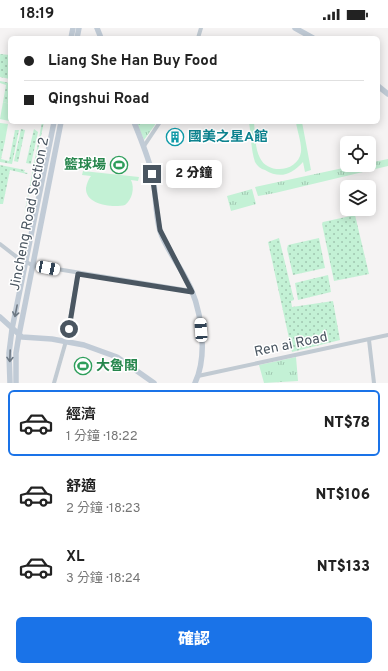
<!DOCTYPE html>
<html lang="zh-TW">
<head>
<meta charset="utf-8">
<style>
	:root { --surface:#fff; --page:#f2f2f2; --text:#222; --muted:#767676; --line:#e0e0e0; --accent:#1a73e8 }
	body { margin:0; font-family:Overpass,"Noto Sans TC",sans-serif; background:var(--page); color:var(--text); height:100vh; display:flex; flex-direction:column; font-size:15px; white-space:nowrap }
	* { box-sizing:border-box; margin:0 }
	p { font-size:13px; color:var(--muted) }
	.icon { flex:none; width:22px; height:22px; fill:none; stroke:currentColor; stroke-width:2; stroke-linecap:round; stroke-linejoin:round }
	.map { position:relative; height:355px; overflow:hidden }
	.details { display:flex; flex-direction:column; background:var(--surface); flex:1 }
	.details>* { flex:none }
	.guide { position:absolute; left:8px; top:8px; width:372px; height:88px; border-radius:6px; box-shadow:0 2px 10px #0003; display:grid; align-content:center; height:88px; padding:0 16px; background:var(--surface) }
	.buttons { position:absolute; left:340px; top:108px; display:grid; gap:8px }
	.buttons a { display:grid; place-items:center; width:36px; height:36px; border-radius:6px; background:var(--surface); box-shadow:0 2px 10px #0003; font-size:20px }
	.end { position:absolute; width:18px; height:18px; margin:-9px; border:5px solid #4a5661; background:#fff; box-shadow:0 0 0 2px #fff }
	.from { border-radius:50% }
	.bubble { position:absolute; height:28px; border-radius:6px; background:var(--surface); box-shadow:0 2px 10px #0003; font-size:13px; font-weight:800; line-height:28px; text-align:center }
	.car { position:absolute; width:12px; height:24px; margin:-12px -6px; border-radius:5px; box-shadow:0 0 3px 1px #0007; background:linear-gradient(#fff 24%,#345 0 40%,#fff 0 76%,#345 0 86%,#fff 0) }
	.guide b { display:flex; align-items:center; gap:14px; height:38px; font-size:15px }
	.guide b+b { border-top:1px solid var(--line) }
	.guide i { width:10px; height:10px; background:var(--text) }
	ul { padding:7px 0 0; list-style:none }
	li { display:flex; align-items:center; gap:12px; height:66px; margin:0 8px 6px; padding:0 8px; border:2px solid transparent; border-radius:6px }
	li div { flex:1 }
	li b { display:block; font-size:15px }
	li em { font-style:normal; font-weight:800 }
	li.current { border-color:var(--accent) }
	li>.icon { width:36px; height:36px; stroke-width:1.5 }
	.button { display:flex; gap:8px; margin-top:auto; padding:8px 16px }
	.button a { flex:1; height:46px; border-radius:6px; background:var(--accent); color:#fff; font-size:16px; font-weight:800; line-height:46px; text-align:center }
	.status { display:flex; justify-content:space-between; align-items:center; height:28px; padding:0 20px; background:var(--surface); direction:ltr }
	.status svg { height:11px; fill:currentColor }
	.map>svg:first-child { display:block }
</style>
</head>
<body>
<div class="status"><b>18:19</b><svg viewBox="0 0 49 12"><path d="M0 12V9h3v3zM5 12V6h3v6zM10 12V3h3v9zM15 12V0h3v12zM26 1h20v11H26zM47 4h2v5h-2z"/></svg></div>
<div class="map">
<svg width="388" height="355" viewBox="0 0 388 355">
	<defs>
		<pattern id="grass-dots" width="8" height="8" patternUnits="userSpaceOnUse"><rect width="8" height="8" fill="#c3f1d5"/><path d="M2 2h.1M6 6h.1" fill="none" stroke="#a0c6b0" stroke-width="1.8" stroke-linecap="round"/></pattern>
		<pattern id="park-tufts" width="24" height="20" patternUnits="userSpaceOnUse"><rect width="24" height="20" fill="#c3f1d5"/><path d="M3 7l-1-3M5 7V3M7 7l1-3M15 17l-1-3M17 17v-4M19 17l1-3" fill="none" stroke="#a0c6b0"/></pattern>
	</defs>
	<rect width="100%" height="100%" fill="#f5f3f3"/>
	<g fill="url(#grass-dots)">
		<polygon points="0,26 10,27 10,51 0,49"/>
		<polygon points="0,53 10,55 10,76 3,74 6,57 0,55"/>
		<polygon points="42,94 44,94 23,193"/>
		<polygon points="21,101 25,102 18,134 14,133"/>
		<polygon points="34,101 38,104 31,136 26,135"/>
		<polygon points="15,102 19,102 12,136 0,134 0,112 5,113 1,131 9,133"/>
		<polygon points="0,137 25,142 24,144 28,145 27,146 10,142 3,176 0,176"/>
		<polygon points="355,187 369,246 334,253 322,196 323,194"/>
		<polygon points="279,210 294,272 291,273 292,279 333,273 340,312 292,324 268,214"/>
		<polygon points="319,210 325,240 293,247 287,221 288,217"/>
		<polygon points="328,247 331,264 298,272 295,255"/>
	</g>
	<g fill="url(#park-tufts)">
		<polygon points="136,94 157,94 144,112"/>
		<polygon points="388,131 388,138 275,165 258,168 255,159 357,137 369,137 369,135"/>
		<polygon points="252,161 256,176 231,183 227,168"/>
		<polygon points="296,329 298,353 264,355 259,337"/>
	</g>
	<g fill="#c3f1d5">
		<polygon points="3,74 10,76 9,93 0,91"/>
		<path d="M249,94H254C255,105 255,121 260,130C268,147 298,144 301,124C302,115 297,103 296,94H302L311,142L305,144L303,134C291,147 280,151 265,142C261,141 257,138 255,134C251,122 251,107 249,94Z"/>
		<polygon points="0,95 8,96 5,113 0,112"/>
		<polygon points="115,130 125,131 123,145 113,144"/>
		<path d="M83,143L139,149L138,153L131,152C135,160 132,172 125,177C113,180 85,177 86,160C87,155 88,152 91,148L82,147Z"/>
	</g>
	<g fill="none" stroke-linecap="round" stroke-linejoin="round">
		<g stroke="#c1cad2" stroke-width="4">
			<polyline points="198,10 201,0"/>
			<polyline points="144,118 160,94"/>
			<polyline points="0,216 18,230 32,237 192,263"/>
			<polyline points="369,312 374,355"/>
			<polyline points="198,348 388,307"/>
			<polyline points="54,355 66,313 78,246"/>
		</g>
		<g stroke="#c1cbd6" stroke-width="5.5">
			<polyline points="97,0 101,10"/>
			<polyline points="295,0 313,10"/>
			<polyline points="71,10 73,0"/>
			<polyline points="77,10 79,0"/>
			<polyline points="378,58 388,66"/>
			<path d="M134,94C141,112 149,130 153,149C156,166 155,186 160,203C165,219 177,234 185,249C201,276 209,325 195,355"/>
			<polyline points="0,289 22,309 52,311 84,317 117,329 154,355"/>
			<polyline points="10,355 9,325 12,301 54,94"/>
			<polyline points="16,355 16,325 19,307 61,94"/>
		</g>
	</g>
	<defs><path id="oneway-shaft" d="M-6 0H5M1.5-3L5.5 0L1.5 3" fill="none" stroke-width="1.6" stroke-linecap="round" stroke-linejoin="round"/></defs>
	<g stroke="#6e7984">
		<use href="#oneway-shaft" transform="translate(16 283) rotate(101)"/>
		<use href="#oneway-shaft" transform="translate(10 328) rotate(92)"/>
	</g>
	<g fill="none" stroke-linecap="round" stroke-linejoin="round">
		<polyline stroke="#4a5661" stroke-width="5" points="69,301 78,246 192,264 160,202 152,146"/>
	</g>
	<defs>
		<symbol id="building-ring" viewBox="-11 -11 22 22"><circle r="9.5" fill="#fff" stroke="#0f9aa8" stroke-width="1.5"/><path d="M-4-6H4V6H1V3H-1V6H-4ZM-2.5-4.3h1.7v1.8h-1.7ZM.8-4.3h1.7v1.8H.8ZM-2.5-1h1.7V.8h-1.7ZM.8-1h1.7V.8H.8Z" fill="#0f9aa8"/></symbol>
		<symbol id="stadium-ring" viewBox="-11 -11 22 22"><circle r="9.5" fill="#fff" stroke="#2e9e5b" stroke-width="1.5"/><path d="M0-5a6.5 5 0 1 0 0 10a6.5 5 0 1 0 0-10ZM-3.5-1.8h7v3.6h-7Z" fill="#2e9e5b"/></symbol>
	</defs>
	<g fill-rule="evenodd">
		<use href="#building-ring" x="165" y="99" width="20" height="20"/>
		<use href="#stadium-ring" x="109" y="127" width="20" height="20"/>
		<use href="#stadium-ring" x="73" y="328" width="20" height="20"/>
	</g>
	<g text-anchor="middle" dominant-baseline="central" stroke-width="3" stroke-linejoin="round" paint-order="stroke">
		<g font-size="14" font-weight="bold" fill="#0d838f" stroke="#fff" text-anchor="start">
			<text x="188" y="109">國美之星A館</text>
		</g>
		<g font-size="14" font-weight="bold" fill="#27864d" stroke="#fff" text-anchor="end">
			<text x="106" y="137">籃球場</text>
			<text x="96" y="338" text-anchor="start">大魯閣</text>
		</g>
		<g font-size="14" fill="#4a5661" stroke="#fff">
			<text transform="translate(30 186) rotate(-79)">Jincheng Road Section 2</text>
			<text transform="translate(291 317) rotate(-12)">Ren ai Road</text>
		</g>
	</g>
</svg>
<div class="buttons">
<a><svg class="icon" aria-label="locate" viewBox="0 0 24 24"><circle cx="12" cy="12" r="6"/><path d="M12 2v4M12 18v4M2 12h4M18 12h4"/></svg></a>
<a><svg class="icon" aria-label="layers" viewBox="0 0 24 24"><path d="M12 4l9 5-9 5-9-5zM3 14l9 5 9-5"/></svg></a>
</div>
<i class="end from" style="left:69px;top:301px"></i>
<i class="end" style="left:152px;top:146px"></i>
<div class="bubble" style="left:166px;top:132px;width:56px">2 分鐘</div>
<i class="car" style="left:48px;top:240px;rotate:101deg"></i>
<i class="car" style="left:201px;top:302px;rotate:356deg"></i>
<div class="guide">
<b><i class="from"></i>Liang She Han Buy Food</b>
<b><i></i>Qingshui Road</b>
</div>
</div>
<section class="details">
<ul>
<li class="current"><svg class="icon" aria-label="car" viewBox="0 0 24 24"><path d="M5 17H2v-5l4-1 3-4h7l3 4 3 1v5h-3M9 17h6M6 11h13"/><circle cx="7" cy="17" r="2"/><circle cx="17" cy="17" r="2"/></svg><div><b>經濟</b><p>1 分鐘 · 18:22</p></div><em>NT$78</em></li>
<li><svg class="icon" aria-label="car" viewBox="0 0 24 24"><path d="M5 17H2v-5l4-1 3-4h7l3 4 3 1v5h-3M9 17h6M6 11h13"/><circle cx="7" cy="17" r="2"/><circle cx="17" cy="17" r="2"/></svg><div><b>舒適</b><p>2 分鐘 · 18:23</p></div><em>NT$106</em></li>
<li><svg class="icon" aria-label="car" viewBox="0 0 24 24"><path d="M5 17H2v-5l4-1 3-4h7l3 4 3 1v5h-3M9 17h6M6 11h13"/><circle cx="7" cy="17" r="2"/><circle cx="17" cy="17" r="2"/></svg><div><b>XL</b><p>3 分鐘 · 18:24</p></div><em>NT$133</em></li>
</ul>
<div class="button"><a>確認</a></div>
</section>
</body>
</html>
